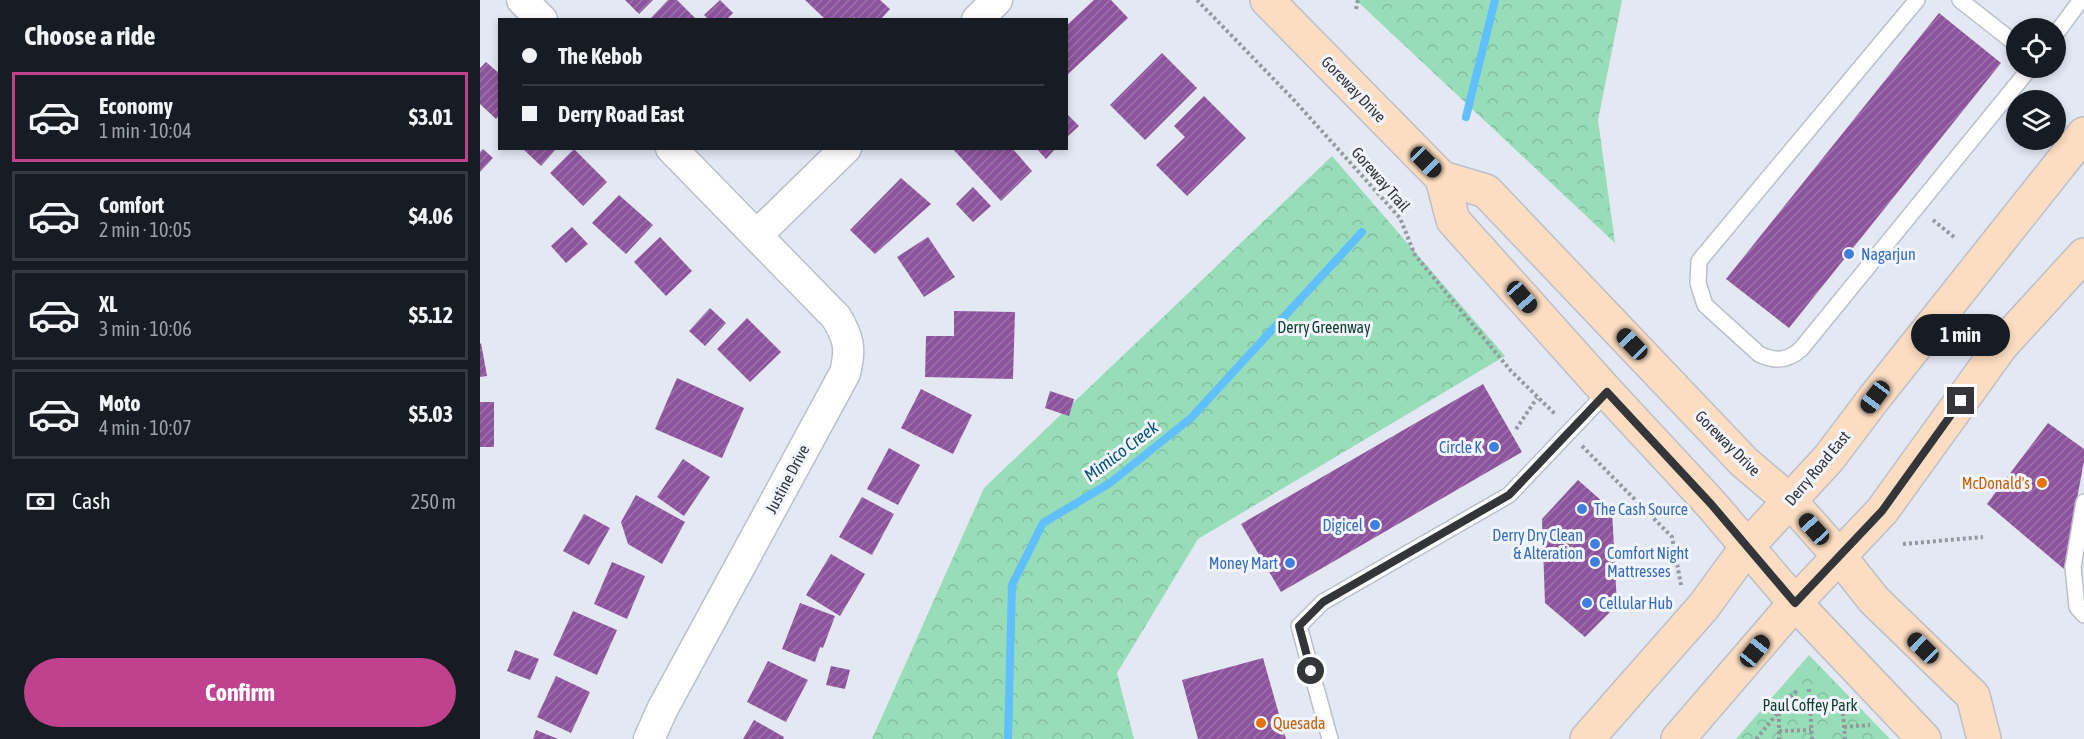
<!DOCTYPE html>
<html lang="en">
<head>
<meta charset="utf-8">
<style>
	:root { --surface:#171b24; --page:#20242c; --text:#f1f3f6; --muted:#9ea1a6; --line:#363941; --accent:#c0418d }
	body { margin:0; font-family:"Asap Condensed",sans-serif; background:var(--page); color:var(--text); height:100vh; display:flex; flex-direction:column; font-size:22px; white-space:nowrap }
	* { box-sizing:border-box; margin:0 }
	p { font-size:20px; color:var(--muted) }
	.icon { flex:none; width:33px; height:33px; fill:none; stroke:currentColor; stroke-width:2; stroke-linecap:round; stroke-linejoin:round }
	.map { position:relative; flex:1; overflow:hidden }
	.side { display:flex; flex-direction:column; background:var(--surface); width:480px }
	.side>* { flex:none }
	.guide { position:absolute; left:18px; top:18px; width:570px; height:132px; border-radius:0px; box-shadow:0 3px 9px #0003; display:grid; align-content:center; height:132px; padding:0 24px; background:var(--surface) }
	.fabs { position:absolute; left:1526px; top:18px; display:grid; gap:12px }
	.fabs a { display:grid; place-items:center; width:60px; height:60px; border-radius:50%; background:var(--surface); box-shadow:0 3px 9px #0003; font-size:30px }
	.end { position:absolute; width:27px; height:27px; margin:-14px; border:8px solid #333539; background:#fff; box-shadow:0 0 0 3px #fff }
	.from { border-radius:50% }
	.bubble { position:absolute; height:42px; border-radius:21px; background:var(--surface); box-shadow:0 3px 9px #0003; font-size:20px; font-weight:700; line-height:42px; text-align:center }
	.car { position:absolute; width:18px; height:36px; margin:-18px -9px; border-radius:8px; box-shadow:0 0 4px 2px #0007; background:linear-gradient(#222 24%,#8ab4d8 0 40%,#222 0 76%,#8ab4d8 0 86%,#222 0) }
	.guide b { display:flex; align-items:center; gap:21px; height:57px; font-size:22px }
	.guide b+b { border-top:2px solid var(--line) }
	.guide i { width:15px; height:15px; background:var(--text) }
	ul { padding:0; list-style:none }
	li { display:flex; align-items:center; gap:18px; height:90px; margin:0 12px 9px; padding:0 12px; border:3px solid var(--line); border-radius:0px }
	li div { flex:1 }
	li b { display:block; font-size:22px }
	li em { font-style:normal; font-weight:700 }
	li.current { border-color:var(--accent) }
	li>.icon { width:54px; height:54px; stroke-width:1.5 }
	h2 { padding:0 24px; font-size:27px; line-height:72px }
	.pay { display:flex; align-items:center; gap:15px; height:66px; padding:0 24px; font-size:22px }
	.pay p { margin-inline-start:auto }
	.primary-button { display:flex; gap:12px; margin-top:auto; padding:12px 24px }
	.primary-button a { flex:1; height:69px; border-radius:36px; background:var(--accent); color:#fff; font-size:24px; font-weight:700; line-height:69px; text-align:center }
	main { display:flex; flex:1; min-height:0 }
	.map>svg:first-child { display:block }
</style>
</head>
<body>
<main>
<section class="side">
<h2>Choose a ride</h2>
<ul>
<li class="current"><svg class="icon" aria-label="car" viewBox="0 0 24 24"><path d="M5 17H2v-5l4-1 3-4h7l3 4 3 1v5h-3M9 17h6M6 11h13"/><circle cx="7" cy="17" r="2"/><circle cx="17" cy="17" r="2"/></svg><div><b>Economy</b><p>1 min · 10:04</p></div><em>$3.01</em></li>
<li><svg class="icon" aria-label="car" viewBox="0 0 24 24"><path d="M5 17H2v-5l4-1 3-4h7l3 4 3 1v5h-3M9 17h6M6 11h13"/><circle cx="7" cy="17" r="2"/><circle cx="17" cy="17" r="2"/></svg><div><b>Comfort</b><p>2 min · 10:05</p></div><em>$4.06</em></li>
<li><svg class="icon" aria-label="car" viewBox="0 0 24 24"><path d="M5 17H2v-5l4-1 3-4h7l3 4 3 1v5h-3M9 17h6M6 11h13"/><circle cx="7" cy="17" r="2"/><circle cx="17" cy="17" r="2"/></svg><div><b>XL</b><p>3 min · 10:06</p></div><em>$5.12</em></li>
<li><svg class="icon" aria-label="car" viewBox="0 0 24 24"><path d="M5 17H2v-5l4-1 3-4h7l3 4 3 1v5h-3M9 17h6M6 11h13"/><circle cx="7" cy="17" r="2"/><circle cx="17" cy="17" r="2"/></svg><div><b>Moto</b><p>4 min · 10:07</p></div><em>$5.03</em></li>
</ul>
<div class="pay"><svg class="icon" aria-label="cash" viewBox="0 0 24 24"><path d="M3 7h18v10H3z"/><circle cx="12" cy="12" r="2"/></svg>Cash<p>250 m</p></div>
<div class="primary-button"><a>Confirm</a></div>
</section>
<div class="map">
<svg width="1604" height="739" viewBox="0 0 1604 739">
	<defs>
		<pattern id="park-crowns" width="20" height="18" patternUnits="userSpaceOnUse" patternTransform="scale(1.5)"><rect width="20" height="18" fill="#97ddb8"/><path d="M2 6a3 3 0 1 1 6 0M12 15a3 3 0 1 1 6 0" fill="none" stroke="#83be9f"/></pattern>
		<pattern id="building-hatch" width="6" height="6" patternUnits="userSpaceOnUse" patternTransform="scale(1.5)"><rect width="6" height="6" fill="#8d539d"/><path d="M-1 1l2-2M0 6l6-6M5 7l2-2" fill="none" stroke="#9d74a9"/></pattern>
	</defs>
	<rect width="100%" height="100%" fill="#e3e8f3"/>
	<g fill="url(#park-crowns)">
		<polygon points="876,0 1142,0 1118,120 1135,243"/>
		<polygon points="852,156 1025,356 718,539 637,673 654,739 392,739 504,488"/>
		<polygon points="1329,655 1410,739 1256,739"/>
	</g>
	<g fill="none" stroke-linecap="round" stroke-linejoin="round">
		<g stroke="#60bffe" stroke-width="8">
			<polyline points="986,117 1015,0"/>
			<polyline points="528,739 532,585 563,523 630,483 711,418 882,232"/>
		</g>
	</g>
	<g fill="url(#building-hatch)">
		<polygon points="145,0 173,0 159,14"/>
		<polygon points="188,0 197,0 217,20 169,20"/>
		<polygon points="240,0 253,13 246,20 229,20 224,15"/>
		<polygon points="325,0 400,0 410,9 400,20 377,20 374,17 372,20 346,20"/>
		<polygon points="614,0 631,0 648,18 586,76 586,26"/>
		<polygon points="1459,13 1521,63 1309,328 1246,279"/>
		<polygon points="682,53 717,88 665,140 630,105"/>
		<polygon points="6,62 20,74 20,115 16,119 0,104 0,68"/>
		<polygon points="724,96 766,138 707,196 676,165 705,137 694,126"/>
		<polygon points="586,113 599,126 586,138"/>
		<polygon points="42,148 77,148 61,166"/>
		<polygon points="472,148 532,148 552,171 521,201"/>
		<polygon points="556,148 576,148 566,159"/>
		<polygon points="3,149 13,158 0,172 0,152"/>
		<polygon points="94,149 127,182 103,206 70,173"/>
		<polygon points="421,178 451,204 395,254 370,230"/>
		<polygon points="493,187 511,206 493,222 476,204"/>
		<polygon points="139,195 173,225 146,254 112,223"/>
		<polygon points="92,227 108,244 86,263 71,246"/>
		<polygon points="180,237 212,271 186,296 154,262"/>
		<polygon points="448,237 475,277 444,297 417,257"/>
		<polygon points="230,308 246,323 225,346 209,331"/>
		<polygon points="474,311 535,312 533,379 445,377 446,336 474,336"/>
		<polygon points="267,318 301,352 270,382 237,349"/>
		<polygon points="1,343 7,376 0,377 0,344"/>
		<polygon points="197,378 264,408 242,458 175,429"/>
		<polygon points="1003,384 1042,452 801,592 761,524"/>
		<polygon points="441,389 492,415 473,454 421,428"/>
		<polygon points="570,391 594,399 589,416 565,408"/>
		<rect x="0" y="402" width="14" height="45"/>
		<polygon points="1568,423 1604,449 1604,461 1584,569 1507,504"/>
		<polygon points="409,448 440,465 418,505 387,489"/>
		<polygon points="203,459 230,477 204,516 177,497"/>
		<polygon points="1098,480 1132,510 1137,605 1105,637 1065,603 1062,519"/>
		<polygon points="156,495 205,522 182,564 148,544 141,522"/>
		<polygon points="382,497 414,514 392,555 359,537"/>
		<polygon points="104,514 130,528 109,565 83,551"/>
		<polygon points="351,554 385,574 360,616 326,595"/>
		<polygon points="132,562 165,576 147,619 114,604"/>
		<polygon points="320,603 355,616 343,648 340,647 335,662 302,649"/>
		<polygon points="93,611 137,630 117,675 73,655"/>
		<polygon points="35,650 59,659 50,680 27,671"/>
		<polygon points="783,658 806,739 718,739 702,680"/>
		<polygon points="288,661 328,680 306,722 267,702"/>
		<polygon points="351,666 370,670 365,689 346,685"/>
		<polygon points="76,676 110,692 91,733 57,717"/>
		<polygon points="274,720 304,737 303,739 263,739"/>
		<polygon points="56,730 78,739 53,739"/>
	</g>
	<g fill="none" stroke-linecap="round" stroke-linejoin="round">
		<defs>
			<g id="lane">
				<path d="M1437,0L1219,261L1218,283L1225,305L1279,354C1295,362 1308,361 1321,349L1550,68"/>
				<polyline points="1480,0 1536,44"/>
				<polyline points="1575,35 1601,0"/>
				<polyline points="1604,502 1593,567 1597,607 1604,615"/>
				<polyline points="850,739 819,626 843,602 1029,495 1127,392"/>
			</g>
			<g id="street">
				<polyline points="42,0 62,20"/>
				<polyline points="497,20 517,0"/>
				<polyline points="277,235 366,148"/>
				<path d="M169,739L183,708L365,373C371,349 369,338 356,317L191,148"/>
			</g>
			<g id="secondary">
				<polyline points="787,0 962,178 1006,191 1264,462 1310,501 1359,556 1394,600 1493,696 1504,739"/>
				<polyline points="962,178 973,220 1127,392 1231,504 1315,603 1444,739"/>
				<polyline points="1107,739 1224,606 1267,547 1349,458 1395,397 1604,134"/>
				<polyline points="1198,739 1315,603 1402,511 1521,346 1604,255"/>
			</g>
		</defs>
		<use href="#lane" stroke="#bbbfca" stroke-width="18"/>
		<use href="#street" stroke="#bbbfca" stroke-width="33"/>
		<use href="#secondary" stroke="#bbbfca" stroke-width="36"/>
		<g stroke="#94989f" stroke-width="4" stroke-dasharray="3 3" stroke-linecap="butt">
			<polyline points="717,0 813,99 920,218 935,255 1031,371 1076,415"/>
			<polyline points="876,9 878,0"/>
			<polyline points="1453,220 1474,237"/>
			<polyline points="1036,429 1057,398"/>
			<polyline points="1102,446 1192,537 1201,585"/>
			<polyline points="1423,544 1503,537"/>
			<polyline points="1329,689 1332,739"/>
			<polyline points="1299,713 1299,739"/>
			<polyline points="1363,713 1365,739"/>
			<polyline points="1364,727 1390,725"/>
			<polyline points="1299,731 1331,730"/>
			<polyline points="1276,739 1318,689"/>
		</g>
		<use href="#lane" stroke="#fff" stroke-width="15"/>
		<use href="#street" stroke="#fff" stroke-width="30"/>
		<use href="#secondary" stroke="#fcddc1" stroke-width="33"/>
	</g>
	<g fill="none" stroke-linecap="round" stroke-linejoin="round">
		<polyline stroke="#333539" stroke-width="8" points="831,671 819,626 843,602 1029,495 1127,392 1231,504 1315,603 1402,511 1481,401"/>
	</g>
	<g fill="#3f7fe0" stroke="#f2f5fe" stroke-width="2">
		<circle cx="1369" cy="254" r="6"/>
		<circle cx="1014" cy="447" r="6"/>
		<circle cx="1102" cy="509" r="6"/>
		<circle cx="895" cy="525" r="6"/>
		<circle cx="1115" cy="544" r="6"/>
		<circle cx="1115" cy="562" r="6"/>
		<circle cx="810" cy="563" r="6"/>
		<circle cx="1107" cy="603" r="6"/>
	</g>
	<g fill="#e8710a" stroke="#f2f5fe" stroke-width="2">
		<circle cx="1562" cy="483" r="6"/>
		<circle cx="781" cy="723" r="6"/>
	</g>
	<g text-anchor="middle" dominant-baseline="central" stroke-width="6" stroke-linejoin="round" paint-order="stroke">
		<g font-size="16" fill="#333539" stroke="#f2f5fe">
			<text transform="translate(874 89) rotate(46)">Goreway Drive</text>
			<text transform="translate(901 179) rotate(49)">Goreway Trail</text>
			<text transform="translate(1248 443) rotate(45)">Goreway Drive</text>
			<text transform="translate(1337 468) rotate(-50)">Derry Road East</text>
			<text transform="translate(307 479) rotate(-62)">Justine Drive</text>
		</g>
		<g font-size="16" fill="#366cbe" stroke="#f2f5fe" text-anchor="start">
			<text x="1381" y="254">Nagarjun</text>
			<text x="1002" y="447" text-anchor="end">Circle K</text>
			<text x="1114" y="509">The Cash Source</text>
			<text x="883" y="525" text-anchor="end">Digicel</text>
			<text x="1103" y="535" text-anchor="end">Derry Dry Clean<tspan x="1103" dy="18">&amp; Alteration</tspan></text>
			<text x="1127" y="553">Comfort Night<tspan x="1127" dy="18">Mattresses</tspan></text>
			<text x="798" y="563" text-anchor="end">Money Mart</text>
			<text x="1119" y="603">Cellular Hub</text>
		</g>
		<g font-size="16" fill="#11412c" stroke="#f2f5fe">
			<text x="844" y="327">Derry Greenway</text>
			<text x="1330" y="705">Paul Coffey Park</text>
		</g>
		<g font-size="16" fill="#c56008" stroke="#f2f5fe" text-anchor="end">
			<text x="1550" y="483">McDonald's</text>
			<text x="793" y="723" text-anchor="start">Quesada</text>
		</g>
		<g font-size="18" font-style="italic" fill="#07547d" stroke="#f2f5fe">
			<text transform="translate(641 451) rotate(-37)">Mimico Creek</text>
		</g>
	</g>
</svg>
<div class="fabs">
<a><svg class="icon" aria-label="locate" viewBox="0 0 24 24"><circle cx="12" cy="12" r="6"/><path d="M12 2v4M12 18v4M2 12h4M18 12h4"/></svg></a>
<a><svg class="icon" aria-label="layers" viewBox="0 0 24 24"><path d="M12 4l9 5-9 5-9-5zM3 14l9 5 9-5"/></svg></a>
</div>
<i class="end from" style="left:831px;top:671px"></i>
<i class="end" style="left:1481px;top:401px"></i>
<div class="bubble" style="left:1431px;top:314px;width:99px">1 min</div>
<i class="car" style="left:946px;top:162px;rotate:135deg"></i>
<i class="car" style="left:1042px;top:297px;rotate:139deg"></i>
<i class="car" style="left:1152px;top:344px;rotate:316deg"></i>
<i class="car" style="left:1395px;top:397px;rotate:217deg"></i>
<i class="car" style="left:1334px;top:529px;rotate:318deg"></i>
<i class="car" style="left:1443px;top:648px;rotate:314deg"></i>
<i class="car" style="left:1275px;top:651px;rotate:39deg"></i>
<div class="guide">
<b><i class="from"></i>The Kebob</b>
<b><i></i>Derry Road East</b>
</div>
</div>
</main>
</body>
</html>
